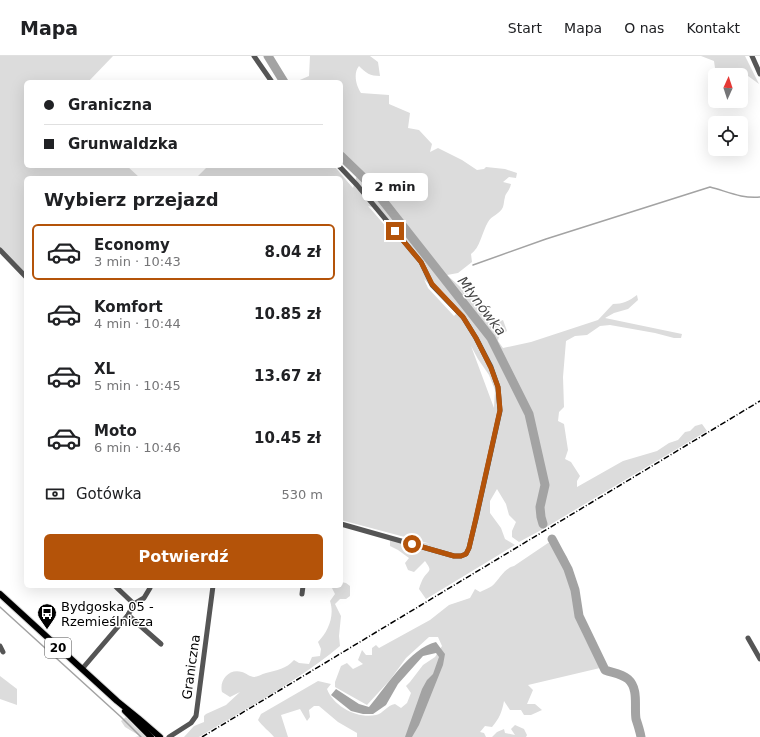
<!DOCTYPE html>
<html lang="pl">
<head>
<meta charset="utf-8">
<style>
	:root { --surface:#fff; --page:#f6f6f6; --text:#202124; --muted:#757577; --line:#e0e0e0; --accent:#b45309 }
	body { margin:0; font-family:"DejaVu Sans",sans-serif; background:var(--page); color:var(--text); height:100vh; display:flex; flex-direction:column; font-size:15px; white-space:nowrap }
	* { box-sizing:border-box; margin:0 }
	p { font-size:13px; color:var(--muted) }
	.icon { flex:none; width:22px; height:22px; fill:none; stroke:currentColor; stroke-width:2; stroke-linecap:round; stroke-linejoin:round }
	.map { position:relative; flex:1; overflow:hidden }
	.side { position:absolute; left:24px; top:120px; width:319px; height:412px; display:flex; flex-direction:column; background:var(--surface); border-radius:6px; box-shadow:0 4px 16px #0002 }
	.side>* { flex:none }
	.top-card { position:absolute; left:24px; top:24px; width:319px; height:88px; border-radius:6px; box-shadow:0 4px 16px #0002; display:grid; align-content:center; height:88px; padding:0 20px; background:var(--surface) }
	.needle { width:26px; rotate:3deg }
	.tools { position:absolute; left:708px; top:12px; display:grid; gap:8px }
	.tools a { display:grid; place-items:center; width:40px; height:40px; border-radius:6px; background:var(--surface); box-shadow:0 4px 16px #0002; font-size:20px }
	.end { position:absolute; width:18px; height:18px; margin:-9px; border:5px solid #b45309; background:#fff; box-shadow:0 0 0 2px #fff }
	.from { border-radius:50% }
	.bubble { position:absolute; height:28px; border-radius:6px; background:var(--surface); box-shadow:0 4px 16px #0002; font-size:13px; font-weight:600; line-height:28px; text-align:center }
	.top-card b { display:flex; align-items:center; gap:14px; height:38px; font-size:15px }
	.top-card b+b { border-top:1px solid var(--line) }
	.top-card i { width:10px; height:10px; background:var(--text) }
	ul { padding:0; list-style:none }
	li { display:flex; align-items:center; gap:12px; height:56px; margin:0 8px 6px; padding:0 12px; border:2px solid transparent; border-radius:6px }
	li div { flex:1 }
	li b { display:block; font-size:15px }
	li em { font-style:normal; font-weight:600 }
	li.active { border-color:var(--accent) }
	li>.icon { width:36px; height:36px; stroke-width:1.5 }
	h2 { padding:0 20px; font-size:18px; line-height:48px }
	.pay { display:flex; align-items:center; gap:10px; height:44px; padding:0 20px; font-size:15px }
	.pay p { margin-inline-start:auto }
	.action { display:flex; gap:8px; margin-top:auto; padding:8px 20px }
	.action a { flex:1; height:46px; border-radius:6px; background:var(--accent); color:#fff; font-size:16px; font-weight:600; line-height:46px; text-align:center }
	header { display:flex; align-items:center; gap:24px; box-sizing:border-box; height:56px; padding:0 20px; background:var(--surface); border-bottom:1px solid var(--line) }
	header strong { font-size:19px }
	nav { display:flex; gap:22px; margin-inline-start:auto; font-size:14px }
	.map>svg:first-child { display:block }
</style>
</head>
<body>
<header>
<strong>Mapa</strong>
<nav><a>Start</a><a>Mapa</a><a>O nas</a><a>Kontakt</a></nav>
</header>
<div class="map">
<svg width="760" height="681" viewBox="0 0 760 681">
	<rect width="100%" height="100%" fill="#fff"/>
	<g fill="#dcdcdc" fill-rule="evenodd">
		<polygon points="0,0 113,0 88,26 26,26 26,110 127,110 140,122 26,122 26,221 0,194"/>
		<path d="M310,0H370L378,6L380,20C370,20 366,17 359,10C353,17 356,30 361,37L389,39V48L410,57L408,72L419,74L432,88L430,96L438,92L462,104L477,114L484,113L486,111L505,113L517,117L516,122L509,121L503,126L511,128C509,136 506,136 505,141C504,144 504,148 503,151C500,158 491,160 488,166C482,176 480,192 471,198L472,206L458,217L447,219L479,248L484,259L491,269L503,264L507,275L499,280L498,285L503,292L531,286L598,264L613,248C623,248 629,245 637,239L638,244L628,253L614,257L605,262L682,278L681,282H674L655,277L610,269L600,270L587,279L575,280L566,285L563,321L564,351L559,356L558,365L564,368L568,394L565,403L571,406L580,420L577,425V431L623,405L657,395L669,387L678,384L685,376L690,375L695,370L702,368L707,375L543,473L519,486L512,481V475L516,466L509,459L506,448L497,433L490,445V457L501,472L505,483L515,489L426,543L419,533C420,529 422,524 424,521C430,513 432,515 425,505L414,516L408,514L405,507L409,502L398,494L390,490V482L393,481L431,488L341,464V122H196L208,110H334L353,132L357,119L341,103V26H295L309,20ZM368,150L376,152L399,176L396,182ZM424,223L433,233L441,234L451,245L456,258L454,260L428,232ZM471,290L478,303L489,319L495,334L494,352Z"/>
		<polygon points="701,0 745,0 759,28 744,17 735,19 716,19 714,5"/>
		<path d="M548,487L558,488L567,501L579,535L581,561L587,575L582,576L600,612L528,629L533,634L527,648H535L542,654L531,659H524L521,654H510L504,645C502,656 499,663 492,671L485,670L480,676L484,677L486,681H357V677L338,666L319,650H314L309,654L310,661L307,665L300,653L281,659L288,681H274C269,675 263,671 258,664L261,658L318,625L331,628L327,633C334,651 358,663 376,659C383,658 387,649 395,648L401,652L407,647L411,637L406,630L410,626L423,609L435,601L442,590L438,581H429L406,602L390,624L367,649L335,631V626L341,610L347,607L353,613L363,608L358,604L362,594L366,599H372V592L376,589L379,592L430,564L449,549L470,542L475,533L480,536C484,534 489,532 492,530C499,524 504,512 514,510Z"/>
		<path d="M341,526L346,527L350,530V540L346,543H340L335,548L341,560L339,580L340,590C297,626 246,652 199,681H184L194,670L204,666V660L206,658L226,649L240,636L230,641L222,636C219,624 229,612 242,616C246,617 250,621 254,621C257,621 262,618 266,617C277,614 286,613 294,604L299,607L309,608L312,601L320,600L321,593L318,586C328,576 335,560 330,545L335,538L332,532L333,530H341Z"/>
		<polygon points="0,620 17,633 17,649 0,643"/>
		<polygon points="126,661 135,671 149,681 135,681 140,680 125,671 121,665"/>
		<polygon points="515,669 524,673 527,679 526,681 492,681 497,676 504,673 505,677 515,679 511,673"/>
	</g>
	<path fill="#a3a3a3" d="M436,586L445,598L443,609L419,669L412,681H405L422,633L427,624L433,618L439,601L436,597L423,600L398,628L386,649L373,658H363L351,655L331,639L336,633L359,648L369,651C386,631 410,592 436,586Z"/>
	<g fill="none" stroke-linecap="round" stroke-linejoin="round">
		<g stroke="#a3a3a3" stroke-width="1.5">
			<path d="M473,209L546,183L710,131C726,135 742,143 760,141"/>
			<polyline points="0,551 121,661 141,681"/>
		</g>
		<g stroke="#a3a3a3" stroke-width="9">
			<polyline points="268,0 284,26"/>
			<polyline points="341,100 369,127 491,282 529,358 545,429 540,451 541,461 543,468"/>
			<path d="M552,483L568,513L575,534L579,560L605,614C612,617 620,617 628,623C639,633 634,650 636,663C638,669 640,675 641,681"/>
		</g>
		<defs>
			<g id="major">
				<polyline points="0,538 117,645 138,662 160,681"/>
				<polyline points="125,655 151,681"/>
			</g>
		</defs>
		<use href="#major" stroke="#dbdbdb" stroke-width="8"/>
		<g stroke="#555" stroke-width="5">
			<polyline points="254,0 272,26"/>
			<polyline points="752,0 760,18"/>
			<polyline points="339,110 357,129 421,206 432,229 463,261 476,282 491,311 498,331 500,355 476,463 469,492 466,498 461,500 454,500 341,468"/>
			<polyline points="0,194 26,221"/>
			<polyline points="115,530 134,548"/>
			<polyline points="302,538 303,530"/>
			<polyline points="128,559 161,588"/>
			<polyline points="748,582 760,603"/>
			<polyline points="0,590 3,596"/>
			<polyline points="82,613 128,559 134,548 144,542 150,532 150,530"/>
			<polyline points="169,681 191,667 196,660 213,530"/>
		</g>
		<use href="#major" stroke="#000" stroke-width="6"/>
		<polyline stroke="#000" stroke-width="1.5" stroke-dasharray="6 2 1 2" stroke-linecap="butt" points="202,681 760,345"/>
	</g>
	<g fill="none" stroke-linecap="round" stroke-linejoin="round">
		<polyline stroke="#b45309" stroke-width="5" points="395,175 421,206 432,228 463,261 476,282 491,312 498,331 500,354 476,462 469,492 466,498 461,500 454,500 412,488"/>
	</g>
	<defs>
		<symbol id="bus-pin" viewBox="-11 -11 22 30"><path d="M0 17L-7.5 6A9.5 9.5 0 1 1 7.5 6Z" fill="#000" stroke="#fff"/><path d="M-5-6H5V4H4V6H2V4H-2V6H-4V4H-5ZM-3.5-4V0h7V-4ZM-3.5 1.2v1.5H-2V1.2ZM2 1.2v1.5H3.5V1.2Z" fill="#fff"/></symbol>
	</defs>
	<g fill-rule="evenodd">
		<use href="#bus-pin" x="36" y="546" width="22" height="30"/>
	</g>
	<g text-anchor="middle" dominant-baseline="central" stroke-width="3" stroke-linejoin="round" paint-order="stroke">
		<rect fill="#fff" stroke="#4c4c4c" stroke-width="1" x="45" y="582" width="26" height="20" rx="3"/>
		<g font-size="12" font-weight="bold" fill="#000">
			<text x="58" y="592">20</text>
		</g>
		<g font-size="13" fill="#000" stroke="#fff" text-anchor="start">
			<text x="61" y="550">Bydgoska 05 -<tspan x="61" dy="15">Rzemieślnicza</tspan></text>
		</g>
		<g font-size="13" fill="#000" stroke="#fff">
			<text transform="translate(191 611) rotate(-82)">Graniczna</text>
		</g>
		<g font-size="14" font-style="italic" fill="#444" stroke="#fff">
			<text transform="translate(482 250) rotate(53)">Młynówka</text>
		</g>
	</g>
</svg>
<div class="tools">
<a><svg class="needle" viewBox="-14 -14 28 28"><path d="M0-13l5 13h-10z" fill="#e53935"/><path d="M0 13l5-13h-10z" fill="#757577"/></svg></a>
<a><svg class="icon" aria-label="locate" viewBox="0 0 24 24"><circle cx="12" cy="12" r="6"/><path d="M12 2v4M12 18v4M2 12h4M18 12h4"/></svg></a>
</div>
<i class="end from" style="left:412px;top:488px"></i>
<i class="end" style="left:395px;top:175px"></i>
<div class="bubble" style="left:362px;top:117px;width:66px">2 min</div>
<div class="top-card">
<b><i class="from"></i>Graniczna</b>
<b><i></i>Grunwaldzka</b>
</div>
<section class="side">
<h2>Wybierz przejazd</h2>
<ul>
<li class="active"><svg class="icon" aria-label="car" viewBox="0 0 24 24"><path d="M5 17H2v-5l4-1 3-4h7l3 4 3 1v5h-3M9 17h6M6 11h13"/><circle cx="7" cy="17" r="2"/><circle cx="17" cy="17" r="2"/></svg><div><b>Economy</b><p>3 min · 10:43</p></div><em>8.04 zł</em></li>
<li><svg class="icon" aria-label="car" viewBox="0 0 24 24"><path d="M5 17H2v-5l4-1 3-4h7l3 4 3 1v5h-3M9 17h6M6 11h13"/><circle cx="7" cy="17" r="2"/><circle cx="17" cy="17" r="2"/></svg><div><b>Komfort</b><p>4 min · 10:44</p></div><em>10.85 zł</em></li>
<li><svg class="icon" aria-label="car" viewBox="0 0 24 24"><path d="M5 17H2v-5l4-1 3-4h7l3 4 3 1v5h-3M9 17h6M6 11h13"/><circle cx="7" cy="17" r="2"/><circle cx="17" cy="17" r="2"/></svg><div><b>XL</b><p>5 min · 10:45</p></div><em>13.67 zł</em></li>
<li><svg class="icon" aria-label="car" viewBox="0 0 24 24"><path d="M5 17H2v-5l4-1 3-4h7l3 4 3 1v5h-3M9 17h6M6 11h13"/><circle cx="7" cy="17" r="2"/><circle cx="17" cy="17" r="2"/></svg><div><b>Moto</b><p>6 min · 10:46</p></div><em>10.45 zł</em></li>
</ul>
<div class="pay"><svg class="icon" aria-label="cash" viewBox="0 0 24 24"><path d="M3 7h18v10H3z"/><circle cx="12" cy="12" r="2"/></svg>Gotówka<p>530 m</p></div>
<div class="action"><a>Potwierdź</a></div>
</section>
</div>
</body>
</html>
